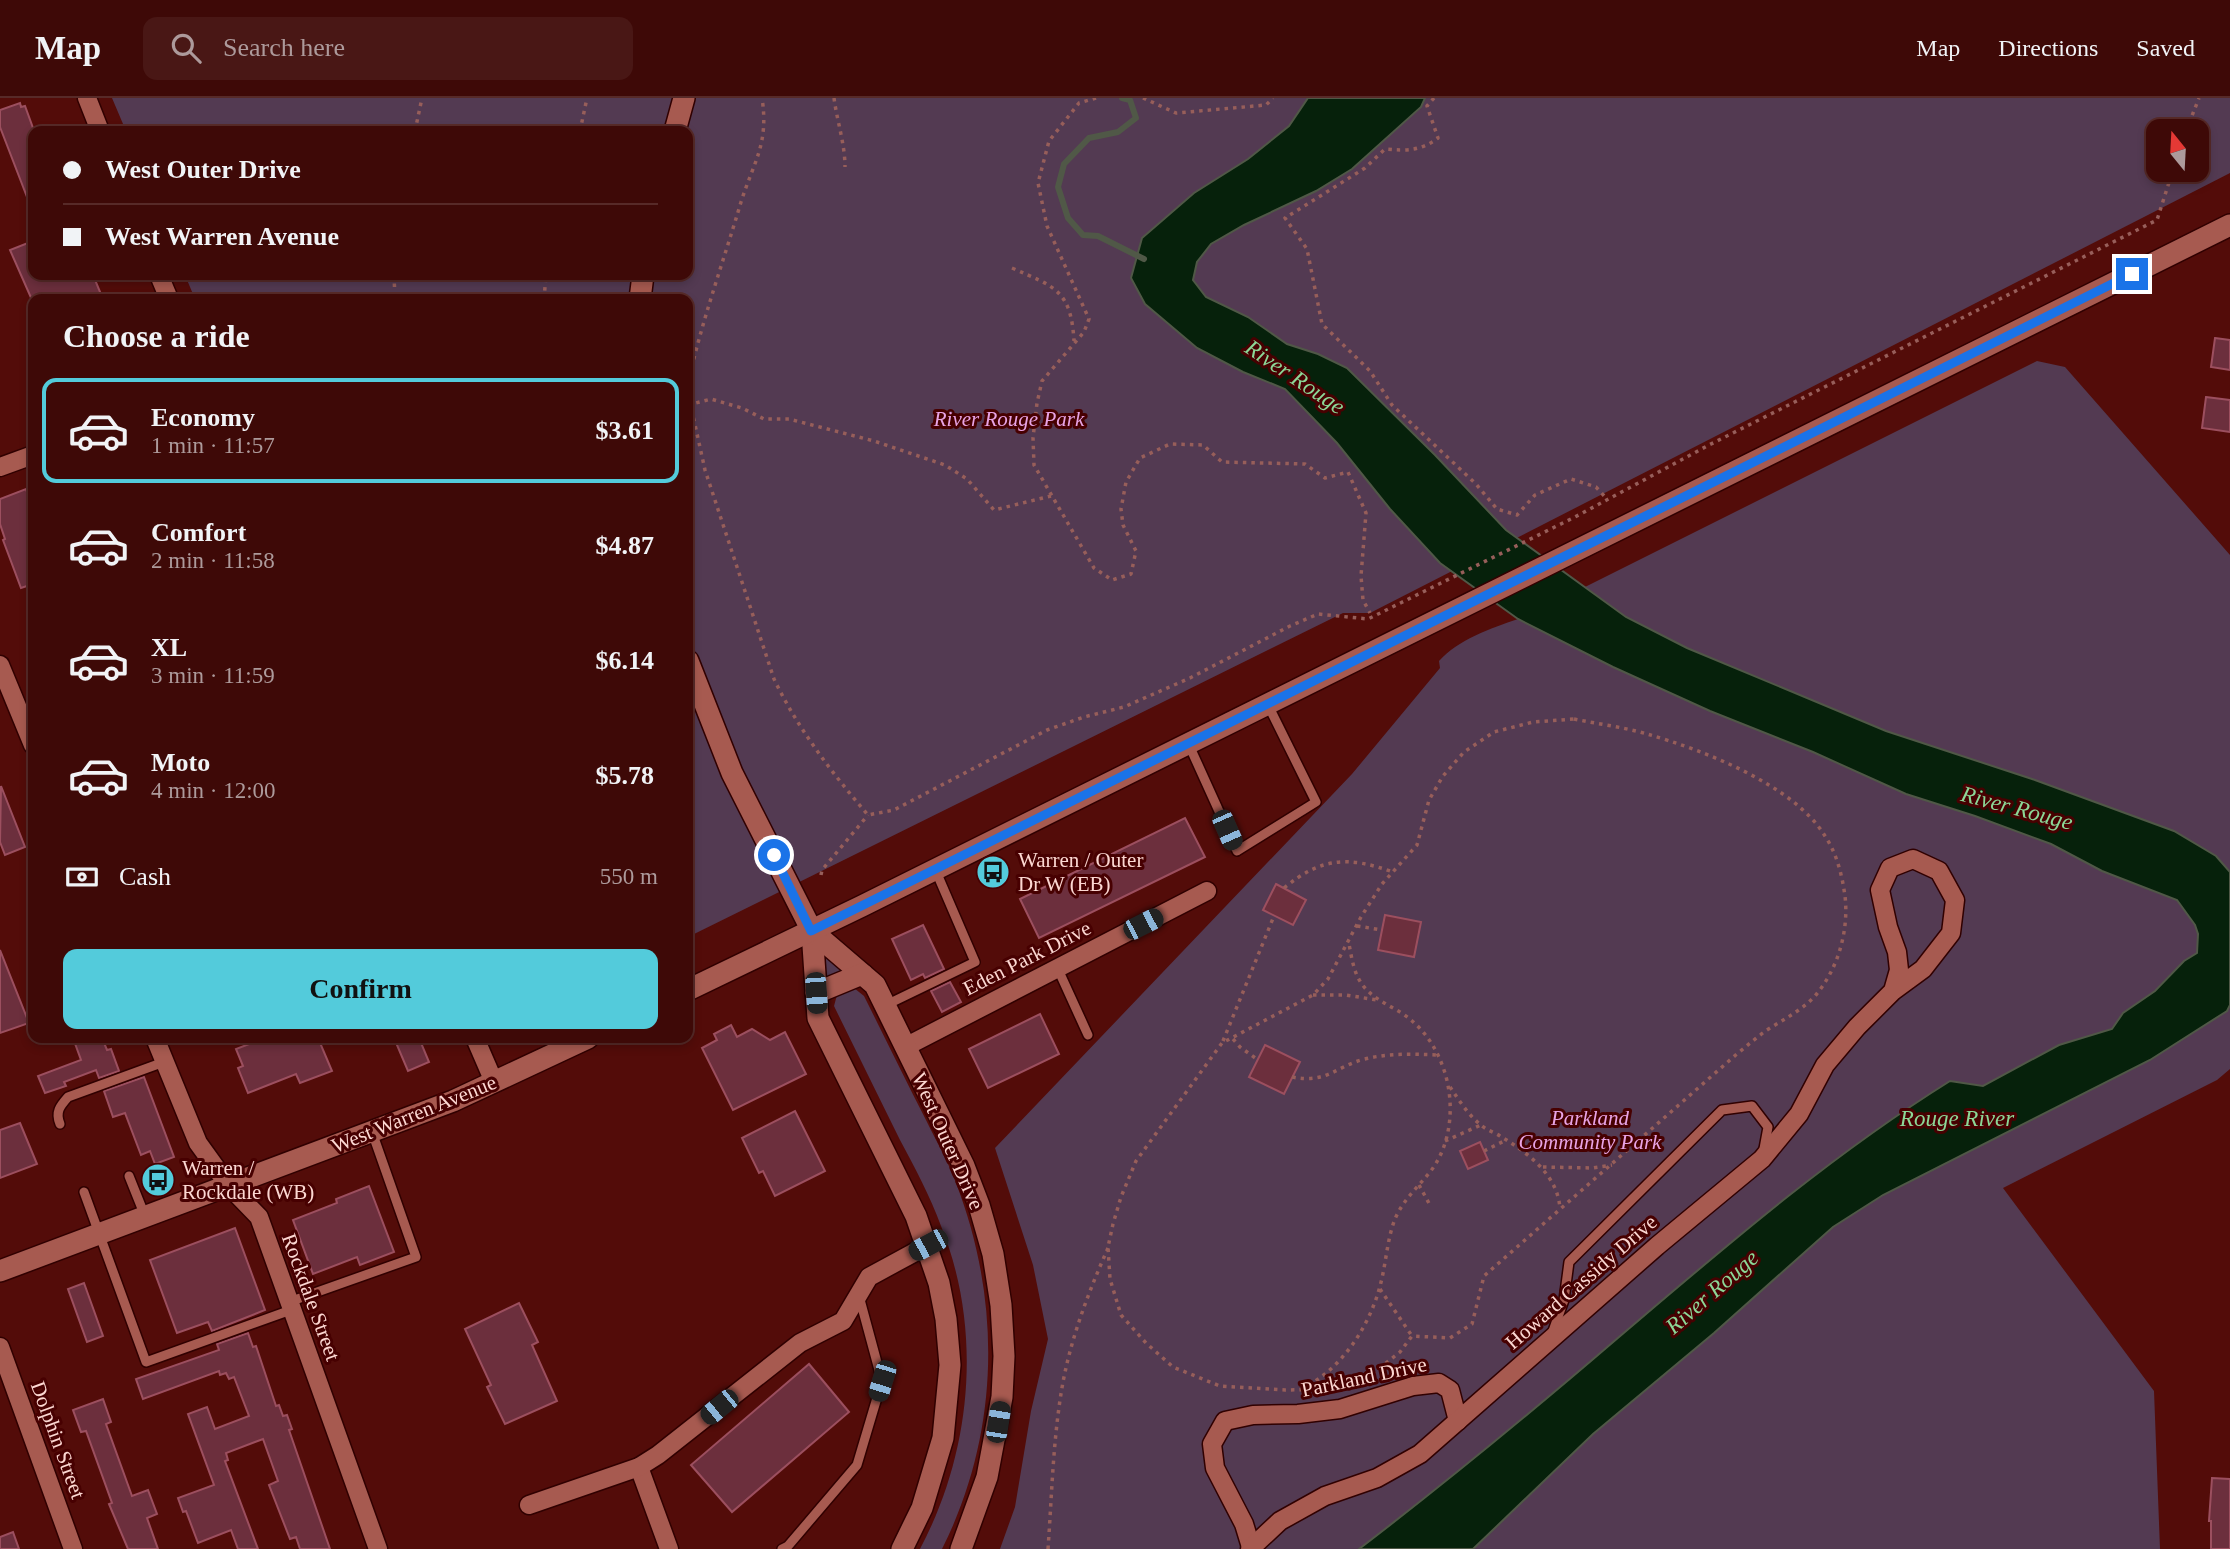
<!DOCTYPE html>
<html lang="en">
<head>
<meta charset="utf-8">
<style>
	:root { --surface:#3e0907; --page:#491715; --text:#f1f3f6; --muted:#ad9a9b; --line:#572a28; --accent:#53cbdb }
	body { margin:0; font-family:"Times New Roman",serif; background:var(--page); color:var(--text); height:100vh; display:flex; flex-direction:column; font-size:26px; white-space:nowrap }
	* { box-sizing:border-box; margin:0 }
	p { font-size:23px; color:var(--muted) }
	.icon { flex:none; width:38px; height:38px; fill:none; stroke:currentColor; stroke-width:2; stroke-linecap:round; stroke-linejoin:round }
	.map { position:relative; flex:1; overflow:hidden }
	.panel { position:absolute; left:28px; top:196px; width:665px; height:749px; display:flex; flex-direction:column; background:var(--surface); border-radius:14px; box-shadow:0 4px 10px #0003,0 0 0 2px var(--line) }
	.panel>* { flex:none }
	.banner { position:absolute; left:28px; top:28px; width:665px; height:154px; border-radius:14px; box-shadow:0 4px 10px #0003,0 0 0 2px var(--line); display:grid; align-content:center; height:154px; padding:0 35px; background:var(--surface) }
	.needle { width:46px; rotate:342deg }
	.tools { position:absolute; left:2146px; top:21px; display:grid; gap:14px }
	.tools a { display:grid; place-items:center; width:63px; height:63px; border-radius:14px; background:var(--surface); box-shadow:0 4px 10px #0003,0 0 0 2px var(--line); font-size:35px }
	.end { position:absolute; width:32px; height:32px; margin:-16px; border:9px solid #1a73e8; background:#fff; box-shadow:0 0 0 4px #fff }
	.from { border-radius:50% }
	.car { position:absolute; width:21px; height:42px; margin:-21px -10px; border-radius:9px; box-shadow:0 0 5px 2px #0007; background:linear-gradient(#222 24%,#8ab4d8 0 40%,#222 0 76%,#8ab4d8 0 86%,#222 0) }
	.banner b { display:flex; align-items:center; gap:24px; height:66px; font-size:26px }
	.banner b+b { border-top:2px solid var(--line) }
	.banner i { width:18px; height:18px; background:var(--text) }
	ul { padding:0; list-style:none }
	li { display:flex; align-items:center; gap:21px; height:105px; margin:0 14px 10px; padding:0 21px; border:4px solid transparent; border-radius:14px }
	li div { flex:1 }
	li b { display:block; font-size:26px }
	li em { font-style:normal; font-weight:800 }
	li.on { border-color:var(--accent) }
	li>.icon { width:63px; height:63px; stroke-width:1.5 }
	h2 { padding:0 35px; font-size:32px; line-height:84px }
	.pay { display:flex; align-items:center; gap:18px; height:77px; padding:0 35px; font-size:26px }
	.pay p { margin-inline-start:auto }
	.primary-button { display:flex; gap:14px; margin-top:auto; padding:14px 35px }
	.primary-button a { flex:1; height:80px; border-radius:14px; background:var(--accent); color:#111; font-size:28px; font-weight:800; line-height:80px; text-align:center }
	header { display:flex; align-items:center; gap:42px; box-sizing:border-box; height:98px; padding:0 35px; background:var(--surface); border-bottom:2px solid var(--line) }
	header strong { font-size:33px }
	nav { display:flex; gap:38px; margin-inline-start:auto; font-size:24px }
	.search { width:490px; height:63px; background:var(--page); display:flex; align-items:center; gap:18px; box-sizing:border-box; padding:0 24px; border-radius:14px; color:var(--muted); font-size:26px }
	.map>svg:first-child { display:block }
</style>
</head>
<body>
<header>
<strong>Map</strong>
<div class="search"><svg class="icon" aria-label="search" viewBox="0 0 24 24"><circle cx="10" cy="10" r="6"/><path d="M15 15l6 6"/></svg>Search here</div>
<nav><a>Map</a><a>Directions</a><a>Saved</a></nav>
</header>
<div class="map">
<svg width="2230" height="1451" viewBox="0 0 2230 1451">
	<rect width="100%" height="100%" fill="#530c09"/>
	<g fill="#533a52" fill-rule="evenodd">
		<path d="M112,0H2230V75L1370,515H1343L688,839V201H195L185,177H688V33H126ZM2158,33H2196V72H2158Z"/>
		<path d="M2037,263L2065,269L2230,457V971L2217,982L2003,1090L2154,1293L2160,1451H1000L1015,1409L1031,1313L1048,1241L1033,1167L995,1050L1352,676L1440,570L1439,563C1458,542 1491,530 1518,521L1530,527L1594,495L1585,489Z"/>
		<polygon points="823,855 843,873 829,880 825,879"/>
		<path d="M854,890L864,898C885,940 905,981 926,1022C936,1043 948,1063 956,1085C1002,1204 1000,1336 942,1451H920C972,1353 983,1232 941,1128C930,1098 915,1070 900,1042C878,997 856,953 834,908L837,897Z"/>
	</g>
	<path fill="#06210b" stroke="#505847" stroke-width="2" d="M1308,0H1425L1421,9L1352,71L1316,93L1244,127L1211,146L1197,164L1193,182L1206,199L1248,219L1287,246L1318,256L1347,270L1435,357L1506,432L1626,519L1687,550L1886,633L2035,682L2174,733L2216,758L2230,774V907L2227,913L2150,962L1883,1097L1833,1129L1714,1235L1593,1336L1473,1451H1359C1448,1383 1534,1312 1619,1239C1726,1148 1830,1058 1950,983L1983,988L2059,947L2112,931L2123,915L2155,893L2184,863L2197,855L2198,836L2195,827L2177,802L2102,773L2051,746L1975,718L1906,696L1813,654L1710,613L1613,569L1518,521L1440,465L1390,411L1337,345L1285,291L1243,274L1197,250L1145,206L1131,180L1142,140L1194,95L1248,61L1289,28Z"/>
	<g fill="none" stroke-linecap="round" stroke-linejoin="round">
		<polyline stroke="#505847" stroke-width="6" points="1122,0 1130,2 1136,20 1118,34 1089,40 1064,66 1058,89 1068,120 1083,137 1098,138 1144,161"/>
	</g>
	<g fill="#6c2f3d" stroke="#9c4f5f" stroke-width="2">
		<polygon points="20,5 21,9 25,8 33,30 32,112 0,29 0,12"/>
		<polygon points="33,143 33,177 93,177 103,201 32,202 10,152"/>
		<polygon points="2215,240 2230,242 2230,272 2211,269"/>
		<polygon points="2206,299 2230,302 2230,334 2202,330"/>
		<polygon points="26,391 33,413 33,486 21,490 3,442 5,441 0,426 0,401"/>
		<polygon points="1,688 25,749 5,757 0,744"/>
		<polygon points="1185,720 1205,759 1039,840 1020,801"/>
		<polygon points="1276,786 1306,802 1293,827 1263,812"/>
		<polygon points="1385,817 1421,824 1414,859 1378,852"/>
		<polygon points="923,827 944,871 925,880 923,876 911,882 892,841"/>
		<polygon points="0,852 29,925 0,935"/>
		<polygon points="950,884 961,904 942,914 931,893"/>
		<polygon points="1040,916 1059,956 988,990 969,951"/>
		<polygon points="731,927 737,939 752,931 770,942 785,934 806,976 733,1012 702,950 717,942 714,936"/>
		<polygon points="73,940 102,940 107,952 111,951 119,973 99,980 96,972 64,984 66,988 45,995 38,978 81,962"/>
		<polygon points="265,940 318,940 332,973 300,985 296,976 248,995 238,970 243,968 236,951"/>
		<polygon points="394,940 419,940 429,964 408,973"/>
		<polygon points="1265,947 1300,964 1284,996 1249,979"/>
		<polygon points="144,979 174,1059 155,1066 150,1053 141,1057 125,1015 113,1019 104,993"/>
		<polygon points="795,1013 825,1073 775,1098 763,1073 759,1075 742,1040"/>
		<polygon points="20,1025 37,1066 0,1080 0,1032"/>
		<polygon points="1480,1044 1488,1062 1468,1071 1460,1053"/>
		<polygon points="369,1088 394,1154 360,1167 357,1159 313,1176 293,1122 337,1105 336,1101"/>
		<polygon points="235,1130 265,1212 212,1233 208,1224 177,1235 150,1162"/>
		<polygon points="84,1185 103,1238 87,1244 68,1191"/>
		<polygon points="519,1205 538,1244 532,1247 557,1303 505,1326 487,1289 491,1287 465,1231"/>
		<polygon points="248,1235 253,1249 256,1248 276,1308 279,1307 283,1318 287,1317 292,1331 289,1332 330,1451 300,1451 296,1439 290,1441 269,1387 278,1383 263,1341 226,1355 228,1362 225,1363 258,1451 238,1451 231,1432 198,1445 186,1413 183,1414 178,1400 214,1387 188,1316 207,1309 215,1331 249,1318 234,1279 229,1281 226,1275 220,1277 219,1273 143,1301 136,1281 219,1252 217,1246"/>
		<polygon points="809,1266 849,1314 732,1414 691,1367"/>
		<polygon points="103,1301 111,1324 106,1326 132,1398 148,1392 157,1416 147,1420 158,1451 128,1451 109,1406 112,1405 86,1333 81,1334 73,1312"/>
		<polygon points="2212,1380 2230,1381 2230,1451 2211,1451 2211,1423 2209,1423"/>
		<polygon points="13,1434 19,1451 0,1451 0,1439"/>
	</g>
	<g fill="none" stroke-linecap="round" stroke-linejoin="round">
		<defs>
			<g id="lane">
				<polyline points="1189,647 1237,753 1316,704 1268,607"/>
				<polyline points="1057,869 1088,937"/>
				<polyline points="886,907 975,864 935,771"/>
				<path d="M60,1026C55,1014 60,1008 68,999L164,964"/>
				<polyline points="129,1078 145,1118"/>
				<polyline points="84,1094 146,1264 291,1212"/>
				<polyline points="289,1204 416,1159 372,1034"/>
				<polyline points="1553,1233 1564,1202 1569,1164 1722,1012 1752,1008 1768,1029 1763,1056"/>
				<polyline points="782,1451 788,1448 857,1367 882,1283 859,1198"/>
			</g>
			<g id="street">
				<polyline points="87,0 100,33"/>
				<polyline points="159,177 169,201"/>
				<polyline points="0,369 33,357"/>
				<polyline points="0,567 33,647"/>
				<polyline points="155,940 198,1045 229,1088 259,1119 378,1451"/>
				<polyline points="475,940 494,984"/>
				<polyline points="905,949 1207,793"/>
				<polyline points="0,1249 73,1451"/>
				<polyline points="639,1369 669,1451"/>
				<polyline points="529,1407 639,1369 658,1357 800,1245 843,1223 869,1179 928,1147"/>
				<polyline points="1251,1449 1244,1426 1215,1370 1212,1346 1225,1323 1253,1317 1298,1316 1340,1311 1413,1288 1439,1285 1450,1292 1458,1323"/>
				<polyline points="1250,1451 1280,1423 1325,1398 1377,1380 1420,1356 1657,1148 1762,1061 1799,1016 1825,967 1857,929 1893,893 1923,871 1951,835 1955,802 1939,773 1913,761 1890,770 1880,792 1888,829 1897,854 1899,872 1893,893"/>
			</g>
			<g id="secondary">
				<polyline points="675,33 684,0"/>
				<polyline points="640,201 643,177"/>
				<polyline points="688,563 732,675 812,833 818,920 916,1118 939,1185 946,1221 950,1267 943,1340 922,1410 902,1451"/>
				<polyline points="812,833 875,887 964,1068 979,1107 993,1156 1001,1207 1004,1258 1002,1299 987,1379 961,1451"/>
				<polyline points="688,892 862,808 2230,127"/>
				<polyline points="816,895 862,876"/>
				<polyline points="0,1173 453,1003 588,940"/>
			</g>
		</defs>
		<use href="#lane" stroke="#300000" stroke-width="12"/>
		<use href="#street" stroke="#300000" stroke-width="21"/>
		<use href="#secondary" stroke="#300000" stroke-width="24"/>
		<g stroke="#975e5a" stroke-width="3.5" stroke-dasharray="3.5 5" stroke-linecap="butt">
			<path d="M834,0C837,23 845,46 845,69"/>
			<polyline points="1096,0 1079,5 1049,43 1038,85 1047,128 1089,221 1084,234 1042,283 1037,305 1033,340 1034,367 1094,470 1112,482 1131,476 1136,453 1123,427 1121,411 1126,384 1140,360 1170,346 1203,347 1222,364 1305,366 1325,380 1348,374 1366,415 1361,478 1363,502 1370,515"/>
			<polyline points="1143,0 1176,15 1266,7 1273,0"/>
			<path d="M1434,0L1427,8L1438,40C1421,53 1406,53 1385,51L1365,70L1285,120L1307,151L1322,226L1370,273L1392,307L1476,386L1497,411L1517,417L1535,397L1571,381L1596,389L1607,401"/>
			<polyline points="415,33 422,0"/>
			<polyline points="580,33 587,0"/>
			<polyline points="2186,33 2199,0"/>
			<path d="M1012,170C1055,189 1071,192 1074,243"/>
			<polyline points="394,177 395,201"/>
			<polyline points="544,201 546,177"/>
			<path d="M688,286C701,225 723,165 741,104C754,63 769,46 762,0"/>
			<path d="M688,295L705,372L774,581C798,631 832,675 868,717L894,712L1047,632L1084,619L1124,609L1190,580L1290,528L1318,516L1368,521L1575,419L1709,347L2157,122L2173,72"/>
			<polyline points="688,307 711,301 742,310 764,321 789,321 874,343 945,367 967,381 994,412 1051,398"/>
			<path d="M1574,621C1598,626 1623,629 1647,636C1703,652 1794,687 1825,738C1837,756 1842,777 1845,798C1849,833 1838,871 1815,898C1801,913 1784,921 1767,932C1757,939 1748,947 1738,955L1484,1178L1472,1226L1450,1240L1412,1238L1400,1254L1362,1284L1334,1291L1285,1292L1220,1288L1173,1269L1146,1245L1121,1217L1110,1181L1108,1149L1113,1126L1121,1099L1136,1063L1222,945L1313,897L1328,881L1361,819L1382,786L1417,747L1429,702L1443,678L1464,654L1494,634L1533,624Z"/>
			<polyline points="821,777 822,772 868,717"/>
			<path d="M1284,790C1322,759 1348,758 1393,774"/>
			<polyline points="1357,828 1382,832"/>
			<polyline points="1313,897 1346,897 1377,902"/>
			<polyline points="1233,941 1240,949 1258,962"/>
			<polyline points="1223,943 1274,818"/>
			<path d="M1292,979C1327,986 1336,968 1365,961C1389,955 1413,956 1437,957"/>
			<path d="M1450,989C1459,1002 1468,1017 1481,1027C1486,1032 1494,1034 1500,1038C1528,1055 1558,1077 1560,1111"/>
			<polyline points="1445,1043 1481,1027"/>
			<polyline points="1484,1053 1506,1042"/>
			<polyline points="1543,1069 1593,1070 1612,1067"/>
			<polyline points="1419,1087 1431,1109"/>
			<polyline points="1380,1191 1412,1238"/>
			<path d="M1301,1291C1340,1273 1369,1230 1380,1188C1386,1167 1387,1141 1395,1121C1403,1102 1418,1089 1430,1074C1452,1046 1455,1005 1444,972C1436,948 1422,928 1400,914C1388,907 1375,901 1365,890C1354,878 1352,861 1349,846"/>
			<path d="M1048,1451C1052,1395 1053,1339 1063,1284C1072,1237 1089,1193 1108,1150"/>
		</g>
		<use href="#lane" stroke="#a75a50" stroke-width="9"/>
		<use href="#street" stroke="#a75a50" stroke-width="18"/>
		<use href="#secondary" stroke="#a75a50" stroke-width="21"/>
	</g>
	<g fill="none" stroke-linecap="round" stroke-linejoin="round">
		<polyline stroke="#1a73e8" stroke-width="9" points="774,757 811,833 2132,176"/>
	</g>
	<defs>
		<symbol id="bus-disc" viewBox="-11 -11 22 22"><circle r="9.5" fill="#53cbdb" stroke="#470001"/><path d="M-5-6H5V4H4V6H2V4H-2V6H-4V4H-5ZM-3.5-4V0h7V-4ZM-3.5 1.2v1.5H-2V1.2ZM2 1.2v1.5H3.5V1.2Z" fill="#111"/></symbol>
	</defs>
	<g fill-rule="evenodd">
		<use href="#bus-disc" x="974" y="755" width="38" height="38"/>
		<use href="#bus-disc" x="139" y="1063" width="38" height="38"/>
	</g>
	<g text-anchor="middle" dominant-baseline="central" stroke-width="6" stroke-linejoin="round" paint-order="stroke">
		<g font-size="21" font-style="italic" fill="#e8a3e5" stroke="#470001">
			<text x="1009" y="321">River Rouge Park</text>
			<text x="1590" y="1020">Parkland<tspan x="1590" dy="24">Community Park</tspan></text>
		</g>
		<g font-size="21" fill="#fcd7d2" stroke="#470001" text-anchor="start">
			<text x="1018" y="762">Warren / Outer<tspan x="1018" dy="24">Dr W (EB)</tspan></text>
			<text x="182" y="1070">Warren /<tspan x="182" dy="24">Rockdale (WB)</tspan></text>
		</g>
		<g font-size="21" fill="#fcd7d2" stroke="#470001">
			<text transform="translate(1027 860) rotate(-27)">Eden Park Drive</text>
			<text transform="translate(414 1016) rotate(-22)">West Warren Avenue</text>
			<text transform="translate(948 1043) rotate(66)">West Outer Drive</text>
			<text transform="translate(1581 1184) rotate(-41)">Howard Cassidy Drive</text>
			<text transform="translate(311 1199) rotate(70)">Rockdale Street</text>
			<text transform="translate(1364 1279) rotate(-12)">Parkland Drive</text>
			<text transform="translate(58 1342) rotate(70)">Dolphin Street</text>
		</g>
		<g font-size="23" font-style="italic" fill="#8cd797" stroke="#470001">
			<text transform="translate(1295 279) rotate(34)">River Rouge</text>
			<text transform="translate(2017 710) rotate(15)">River Rouge</text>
			<text x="1957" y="1020">Rouge River</text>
			<text transform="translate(1712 1194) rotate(-41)">River Rouge</text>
		</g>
	</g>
</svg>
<div class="tools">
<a><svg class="needle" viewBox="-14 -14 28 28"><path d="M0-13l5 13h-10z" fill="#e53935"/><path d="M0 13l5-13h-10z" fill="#ad9a9b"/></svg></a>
</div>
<i class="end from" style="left:774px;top:757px"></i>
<i class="end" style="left:2132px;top:176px"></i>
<i class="car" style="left:1227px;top:732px;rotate:156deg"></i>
<i class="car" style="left:1143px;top:826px;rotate:63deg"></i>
<i class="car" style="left:816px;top:895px;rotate:176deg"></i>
<i class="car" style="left:928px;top:1147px;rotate:242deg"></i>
<i class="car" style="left:882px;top:1283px;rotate:197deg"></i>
<i class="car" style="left:719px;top:1309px;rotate:231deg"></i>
<i class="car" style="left:998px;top:1324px;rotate:9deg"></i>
<div class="banner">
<b><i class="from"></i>West Outer Drive</b>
<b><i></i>West Warren Avenue</b>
</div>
<section class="panel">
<h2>Choose a ride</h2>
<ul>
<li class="on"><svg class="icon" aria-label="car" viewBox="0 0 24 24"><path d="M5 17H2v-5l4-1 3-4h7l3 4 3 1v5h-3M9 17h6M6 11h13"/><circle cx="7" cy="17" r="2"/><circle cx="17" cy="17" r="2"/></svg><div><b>Economy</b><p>1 min · 11:57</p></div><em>$3.61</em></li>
<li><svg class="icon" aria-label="car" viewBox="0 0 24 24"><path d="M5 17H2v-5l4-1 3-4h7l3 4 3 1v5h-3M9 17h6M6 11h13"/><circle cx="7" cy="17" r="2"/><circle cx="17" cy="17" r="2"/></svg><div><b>Comfort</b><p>2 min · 11:58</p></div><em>$4.87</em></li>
<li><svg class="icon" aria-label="car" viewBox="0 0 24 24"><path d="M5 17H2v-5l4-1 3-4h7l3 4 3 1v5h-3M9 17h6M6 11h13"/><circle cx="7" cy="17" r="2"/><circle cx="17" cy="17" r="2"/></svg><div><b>XL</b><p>3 min · 11:59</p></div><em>$6.14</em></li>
<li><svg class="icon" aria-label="car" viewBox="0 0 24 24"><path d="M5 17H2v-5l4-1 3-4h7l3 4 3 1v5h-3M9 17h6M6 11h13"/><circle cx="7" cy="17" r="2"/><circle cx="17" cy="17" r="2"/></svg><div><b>Moto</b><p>4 min · 12:00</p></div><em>$5.78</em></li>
</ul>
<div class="pay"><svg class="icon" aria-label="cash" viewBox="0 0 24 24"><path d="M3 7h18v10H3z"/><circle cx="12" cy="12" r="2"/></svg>Cash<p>550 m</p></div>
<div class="primary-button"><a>Confirm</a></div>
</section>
</div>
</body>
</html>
